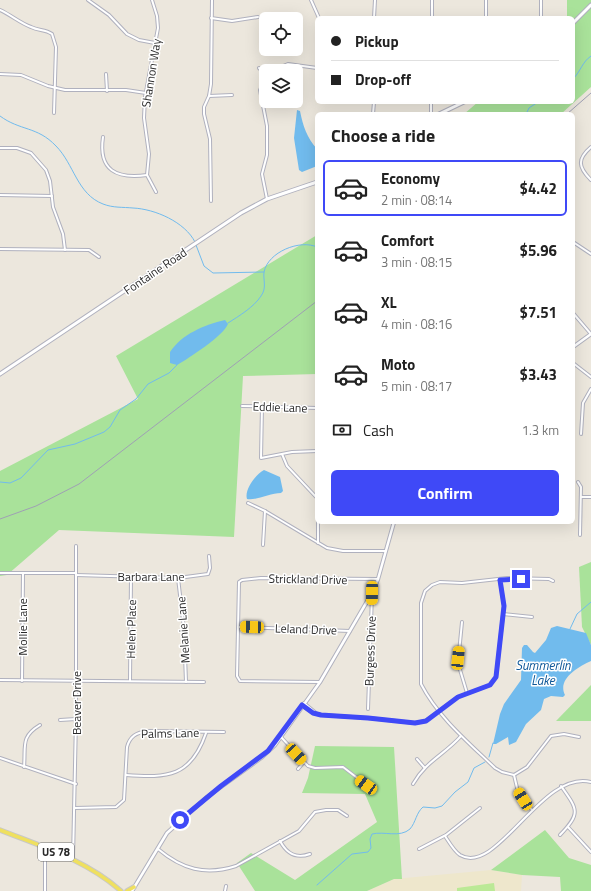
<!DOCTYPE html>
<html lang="en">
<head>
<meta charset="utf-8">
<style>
	:root { --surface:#fff; --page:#f2f2f2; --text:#222; --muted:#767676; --line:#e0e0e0; --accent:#3f49f7 }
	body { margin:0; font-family:"Titillium Web",sans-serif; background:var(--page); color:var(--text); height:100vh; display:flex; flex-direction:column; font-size:15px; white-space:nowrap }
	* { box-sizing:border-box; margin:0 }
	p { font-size:13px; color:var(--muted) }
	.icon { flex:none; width:22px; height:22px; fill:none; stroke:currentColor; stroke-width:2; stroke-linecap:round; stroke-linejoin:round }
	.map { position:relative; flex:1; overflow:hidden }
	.drawer { position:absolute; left:315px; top:112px; width:260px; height:412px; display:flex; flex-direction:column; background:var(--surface); border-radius:6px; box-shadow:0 4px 16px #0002 }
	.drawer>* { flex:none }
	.banner { position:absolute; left:315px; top:16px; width:260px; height:88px; border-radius:6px; box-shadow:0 4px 16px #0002; display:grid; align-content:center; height:88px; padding:0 16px; background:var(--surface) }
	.buttons { position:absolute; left:259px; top:12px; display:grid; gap:8px }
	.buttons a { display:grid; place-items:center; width:44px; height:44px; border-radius:6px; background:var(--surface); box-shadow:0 4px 16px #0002; font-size:20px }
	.end { position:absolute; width:18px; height:18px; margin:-9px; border:5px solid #3f49f7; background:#fff; box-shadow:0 0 0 2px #fff }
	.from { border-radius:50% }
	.car { position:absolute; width:12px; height:24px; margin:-12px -6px; border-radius:5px; box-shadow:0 0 3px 1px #0007; background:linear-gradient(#f5c518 24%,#345 0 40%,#f5c518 0 76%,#345 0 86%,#f5c518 0) }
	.banner b { display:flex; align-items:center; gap:14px; height:38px; font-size:15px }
	.banner b+b { border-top:1px solid var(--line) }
	.banner i { width:10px; height:10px; background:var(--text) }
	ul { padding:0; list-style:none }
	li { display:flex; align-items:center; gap:12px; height:56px; margin:0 8px 6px; padding:0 8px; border:2px solid transparent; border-radius:6px }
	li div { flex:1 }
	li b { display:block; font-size:15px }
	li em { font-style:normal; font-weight:700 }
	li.active { border-color:var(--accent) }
	li>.icon { width:36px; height:36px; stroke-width:1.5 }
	h2 { padding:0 16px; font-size:18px; line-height:48px }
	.pay { display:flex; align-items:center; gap:10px; height:44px; padding:0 16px; font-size:15px }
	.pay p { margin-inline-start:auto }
	.cta { display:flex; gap:8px; margin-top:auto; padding:8px 16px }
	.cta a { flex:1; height:46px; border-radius:6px; background:var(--accent); color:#fff; font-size:16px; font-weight:700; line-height:46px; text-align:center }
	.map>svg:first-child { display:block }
</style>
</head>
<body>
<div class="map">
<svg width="591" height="891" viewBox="0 0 591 891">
	<rect width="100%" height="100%" fill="#ece7dd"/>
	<polygon fill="#eee7cc" points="491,870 522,875 521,891 367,891 394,879"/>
	<g fill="#a9e29a">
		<polygon points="567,0 591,0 591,87 561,114 464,114 478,102 573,102 573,18 567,18"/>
		<polygon points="317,235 317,374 243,376 234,537 59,530 7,575 0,576 0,471 138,399 116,356"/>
		<polygon points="591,562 591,645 582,627 579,567"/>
		<polygon points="591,685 591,721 556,721"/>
		<polygon points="315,746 394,747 402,879 394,879 367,891 255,891 237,863 251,853 295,880 377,822 365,794 302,793 308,778"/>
		<polygon points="545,830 569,858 591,865 591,891 561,891 560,877 522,875 491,870"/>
	</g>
	<polygon fill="#bbe996" points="494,883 495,891 457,891 457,888"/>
	<g fill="#71bbed">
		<path d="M297,110L300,111C303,126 307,138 317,149V166L302,172L299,170L294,138Z"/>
		<path d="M225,320L228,324C223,336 189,358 177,365L170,363V352C182,334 204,325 225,320Z"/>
		<path d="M264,470L280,477L283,491L281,493C270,493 255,501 247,499C244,490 256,474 264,470Z"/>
		<path d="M557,626L586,633L591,645V661C578,667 557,679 565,695L563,697L551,696L544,699L541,710L526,724L516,742L509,745L508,737L496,744H493L500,714L504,704L521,680L522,648L524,645H527L533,652L535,653L546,640L551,628Z"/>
	</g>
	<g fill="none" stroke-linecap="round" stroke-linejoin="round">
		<g stroke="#71bbed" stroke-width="1">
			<path d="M573,79C581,71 582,62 591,56"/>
			<polyline points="526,114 529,108 538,102"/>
			<path d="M0,116C20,131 37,126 56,146C74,164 77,194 103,204C113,208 123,207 133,208C155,209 185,222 195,242"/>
			<polyline points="196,245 204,266 213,273 264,272"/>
			<path d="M228,323C239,316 254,307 261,296C267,288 263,280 264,272C268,252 300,239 317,247"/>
			<polyline points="0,482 10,483 21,478 48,450 75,444 104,432 110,427 120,410 136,399 148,384 169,373 177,365"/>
			<polyline points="570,629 577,614 591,602"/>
			<polyline points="489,757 493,743"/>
			<path d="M317,885L352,854L368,852L371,848L370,839L372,834C384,831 400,838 410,829C416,822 416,813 423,807L435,808L442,806L455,792L468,782L474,768L485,762"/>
		</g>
		<defs>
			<g id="minor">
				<polyline points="88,0 109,15 127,34 139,40 155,43"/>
				<polyline points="152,0 157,16 158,28 145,97 144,118 149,154 147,175 156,192"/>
				<polyline points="311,0 319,18"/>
				<path d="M0,10C11,15 20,23 31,27C39,31 45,29 52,34L56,47L54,113"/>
				<polyline points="211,18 232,21 258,17"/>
				<polyline points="374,18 375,0"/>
				<polyline points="432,18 432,0"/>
				<polyline points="486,18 486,0"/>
				<polyline points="541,18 541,0"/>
				<polyline points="259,68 266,75"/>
				<polyline points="271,71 288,64 317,68"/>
				<polyline points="0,74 21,75 48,86 65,90 126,90 146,93"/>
				<polyline points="106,74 107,91"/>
				<polyline points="266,77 260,90 267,126 267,155 262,174 267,199"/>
				<polyline points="209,96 232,95"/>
				<polyline points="431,102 431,114"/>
				<polyline points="373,114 374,102"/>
				<path d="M103,137C98,171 117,179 147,175"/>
				<path d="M591,147C577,159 578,167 591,180"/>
				<polyline points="0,148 17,148 31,153 46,170 50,181 53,207 63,234 65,250"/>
				<polyline points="0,195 52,196"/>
				<polyline points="211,201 210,139 204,114 204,107 209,96 211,84 212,0"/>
				<polyline points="573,242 591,254"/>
				<polyline points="0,249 89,250 99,257"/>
				<polyline points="573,313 591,334"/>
				<polyline points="573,363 591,377"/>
				<polyline points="242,406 317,408"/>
				<polyline points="262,406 261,458 292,452 317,451"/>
				<polyline points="581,434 583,403 591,389"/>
				<polyline points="282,454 287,466 317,498"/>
				<polyline points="578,482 581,487 580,535"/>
				<polyline points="581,497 591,497"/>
				<polyline points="248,503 265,511 327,548 343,551 385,551"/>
				<polyline points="318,543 318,522"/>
				<polyline points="263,545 265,511"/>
				<polyline points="0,573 76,573"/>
				<polyline points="76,575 178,578 208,574 210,568 209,556"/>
				<polyline points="178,578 184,629 186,682"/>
				<path d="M553,581L549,579L507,578L462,583L440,582L432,585L425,591L421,603V684C438,717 468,742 495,768L502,772L514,775L527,767L551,736L564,734L579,737"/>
				<polyline points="503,614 532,617"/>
				<polyline points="462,622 458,663 467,693"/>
				<polyline points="238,627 350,631"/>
				<polyline points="0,680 204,682"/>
				<polyline points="22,681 23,573"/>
				<polyline points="130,681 131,577"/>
				<polyline points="320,682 240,681 237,676 239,582 242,580 261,578 378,579"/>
				<polyline points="304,703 316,713"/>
				<polyline points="303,706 313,713 321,715 368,718 415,723 425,721 458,697 490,685 496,677 504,606 500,580"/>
				<polyline points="368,709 372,595"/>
				<polyline points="60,720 76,719"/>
				<polyline points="281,737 308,766 315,768 343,767 373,790"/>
				<polyline points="0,758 76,784"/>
				<polyline points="417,759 424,767"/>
				<path d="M24,767C26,746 20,737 40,725"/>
				<polyline points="298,769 304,762"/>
				<path d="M126,775C168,778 191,777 206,733"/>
				<polyline points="514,775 518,792 532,810"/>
				<path d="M413,784C426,761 444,755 461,736"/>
				<path d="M75,808L116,807L124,800L127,747C130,736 136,733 147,731L224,732"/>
				<polyline points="568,827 591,852"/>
				<path d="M560,835C581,813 578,810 561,786"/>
				<path d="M445,836C449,842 454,851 460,855C497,877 542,769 591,782"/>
				<path d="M280,841C287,854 296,859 310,854"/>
				<path d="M158,849C182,869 205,876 236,866L299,831L315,812L326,810H338L347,816"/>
				<polyline points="419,849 446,835 480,808"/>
				<polyline points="73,859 76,719 76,546"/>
				<polyline points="45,891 45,848"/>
				<polyline points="225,891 226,886"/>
			</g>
			<g id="tertiary">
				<polyline points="573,347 591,334"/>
				<polyline points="132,891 167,833 207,797 261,758 275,745 320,682 372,593 378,579 394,522"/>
			</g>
			<g id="secondary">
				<polyline points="573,23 591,5"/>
				<polyline points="439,114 464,102"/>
				<polyline points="0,374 241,213 267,199 317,182"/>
			</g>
			<g id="primary">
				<path d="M0,830C43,847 86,860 121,891"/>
				<polyline points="127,891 134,887"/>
			</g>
		</defs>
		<use href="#minor" stroke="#b0b1be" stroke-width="4"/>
		<use href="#tertiary" stroke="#b0b1be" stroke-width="4.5"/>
		<use href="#secondary" stroke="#b0b1be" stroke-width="5"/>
		<use href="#primary" stroke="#c8c8c8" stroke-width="5.5"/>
		<use href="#minor" stroke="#fff" stroke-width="2"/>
		<use href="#tertiary" stroke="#fff" stroke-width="2.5"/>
		<use href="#secondary" stroke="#fff" stroke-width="3"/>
		<use href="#primary" stroke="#efe05f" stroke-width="3.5"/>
		<g stroke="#9fa0b4" stroke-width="1">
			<polyline points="567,114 591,93"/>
			<polyline points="0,519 36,506 79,484 317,301"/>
		</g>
	</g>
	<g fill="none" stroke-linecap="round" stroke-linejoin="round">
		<polyline stroke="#3f49f7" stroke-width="5" points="180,820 221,786 268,751 302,705 313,713 321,715 368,718 415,723 426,721 458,697 490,685 496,677 504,606 500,580 521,579"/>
	</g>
	<g text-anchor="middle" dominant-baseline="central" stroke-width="3" stroke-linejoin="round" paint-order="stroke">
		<rect fill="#fff" stroke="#6a6a6a" stroke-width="1" x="38" y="843" width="36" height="18" rx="3"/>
		<g font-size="11" font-weight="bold" fill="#2a2a2a">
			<text x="56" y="852">US 78</text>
		</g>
		<g font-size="12" fill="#2a2a2a" stroke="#fff">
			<text transform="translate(151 73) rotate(-81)">Shannon Way</text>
			<text transform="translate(155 271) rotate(-34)">Fontaine Road</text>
			<text transform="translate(280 407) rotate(2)">Eddie Lane</text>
			<text x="151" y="576">Barbara Lane</text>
			<text transform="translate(308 579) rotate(1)">Strickland Drive</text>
			<text transform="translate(22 627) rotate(-90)">Mollie Lane</text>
			<text transform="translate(131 629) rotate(-89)">Helen Place</text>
			<text transform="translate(306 629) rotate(2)">Leland Drive</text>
			<text transform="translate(183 630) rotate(-94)">Melanie Lane</text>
			<text transform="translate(370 651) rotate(-88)">Burgess Drive</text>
			<text transform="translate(76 703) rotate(-90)">Beaver Drive</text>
			<text transform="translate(170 733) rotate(-1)">Palms Lane</text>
		</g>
		<g font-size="13" font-style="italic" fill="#0f5899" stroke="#fff">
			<text x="543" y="665">Summerlin<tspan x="543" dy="15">Lake</tspan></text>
		</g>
	</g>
</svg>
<div class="buttons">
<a><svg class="icon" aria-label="locate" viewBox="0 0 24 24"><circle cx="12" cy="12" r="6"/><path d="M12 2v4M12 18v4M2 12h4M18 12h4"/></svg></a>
<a><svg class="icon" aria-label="layers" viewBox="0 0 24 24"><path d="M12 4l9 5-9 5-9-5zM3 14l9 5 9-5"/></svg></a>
</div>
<i class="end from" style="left:180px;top:820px"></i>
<i class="end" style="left:521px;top:579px"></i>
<i class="car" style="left:372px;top:593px;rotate:181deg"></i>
<i class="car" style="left:252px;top:627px;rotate:272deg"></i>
<i class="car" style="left:458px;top:658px;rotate:6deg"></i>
<i class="car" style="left:296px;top:754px;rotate:137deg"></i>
<i class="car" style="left:366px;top:785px;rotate:305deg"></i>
<i class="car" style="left:523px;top:799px;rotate:328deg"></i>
<div class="banner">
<b><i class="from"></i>Pickup</b>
<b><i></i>Drop-off</b>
</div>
<section class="drawer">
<h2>Choose a ride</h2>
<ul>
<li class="active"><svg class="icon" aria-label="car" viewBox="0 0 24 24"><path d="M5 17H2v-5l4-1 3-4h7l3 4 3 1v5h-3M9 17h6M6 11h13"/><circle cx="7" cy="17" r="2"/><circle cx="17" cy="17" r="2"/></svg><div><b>Economy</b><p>2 min · 08:14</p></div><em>$4.42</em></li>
<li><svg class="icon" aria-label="car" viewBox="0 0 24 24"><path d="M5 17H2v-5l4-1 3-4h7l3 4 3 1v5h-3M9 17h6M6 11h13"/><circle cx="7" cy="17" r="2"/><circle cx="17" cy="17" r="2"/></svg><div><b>Comfort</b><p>3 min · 08:15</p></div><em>$5.96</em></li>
<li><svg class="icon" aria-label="car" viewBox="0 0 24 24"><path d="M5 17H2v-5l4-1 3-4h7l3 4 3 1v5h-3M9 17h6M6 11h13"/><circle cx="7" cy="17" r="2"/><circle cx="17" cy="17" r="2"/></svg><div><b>XL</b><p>4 min · 08:16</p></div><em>$7.51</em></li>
<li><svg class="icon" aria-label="car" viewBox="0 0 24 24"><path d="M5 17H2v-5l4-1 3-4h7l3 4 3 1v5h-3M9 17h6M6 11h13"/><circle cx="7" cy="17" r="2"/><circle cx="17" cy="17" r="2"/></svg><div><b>Moto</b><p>5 min · 08:17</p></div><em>$3.43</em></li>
</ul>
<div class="pay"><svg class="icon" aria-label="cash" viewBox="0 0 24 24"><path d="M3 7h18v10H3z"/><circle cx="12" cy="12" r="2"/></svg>Cash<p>1.3 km</p></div>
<div class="cta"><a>Confirm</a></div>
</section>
</div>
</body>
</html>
